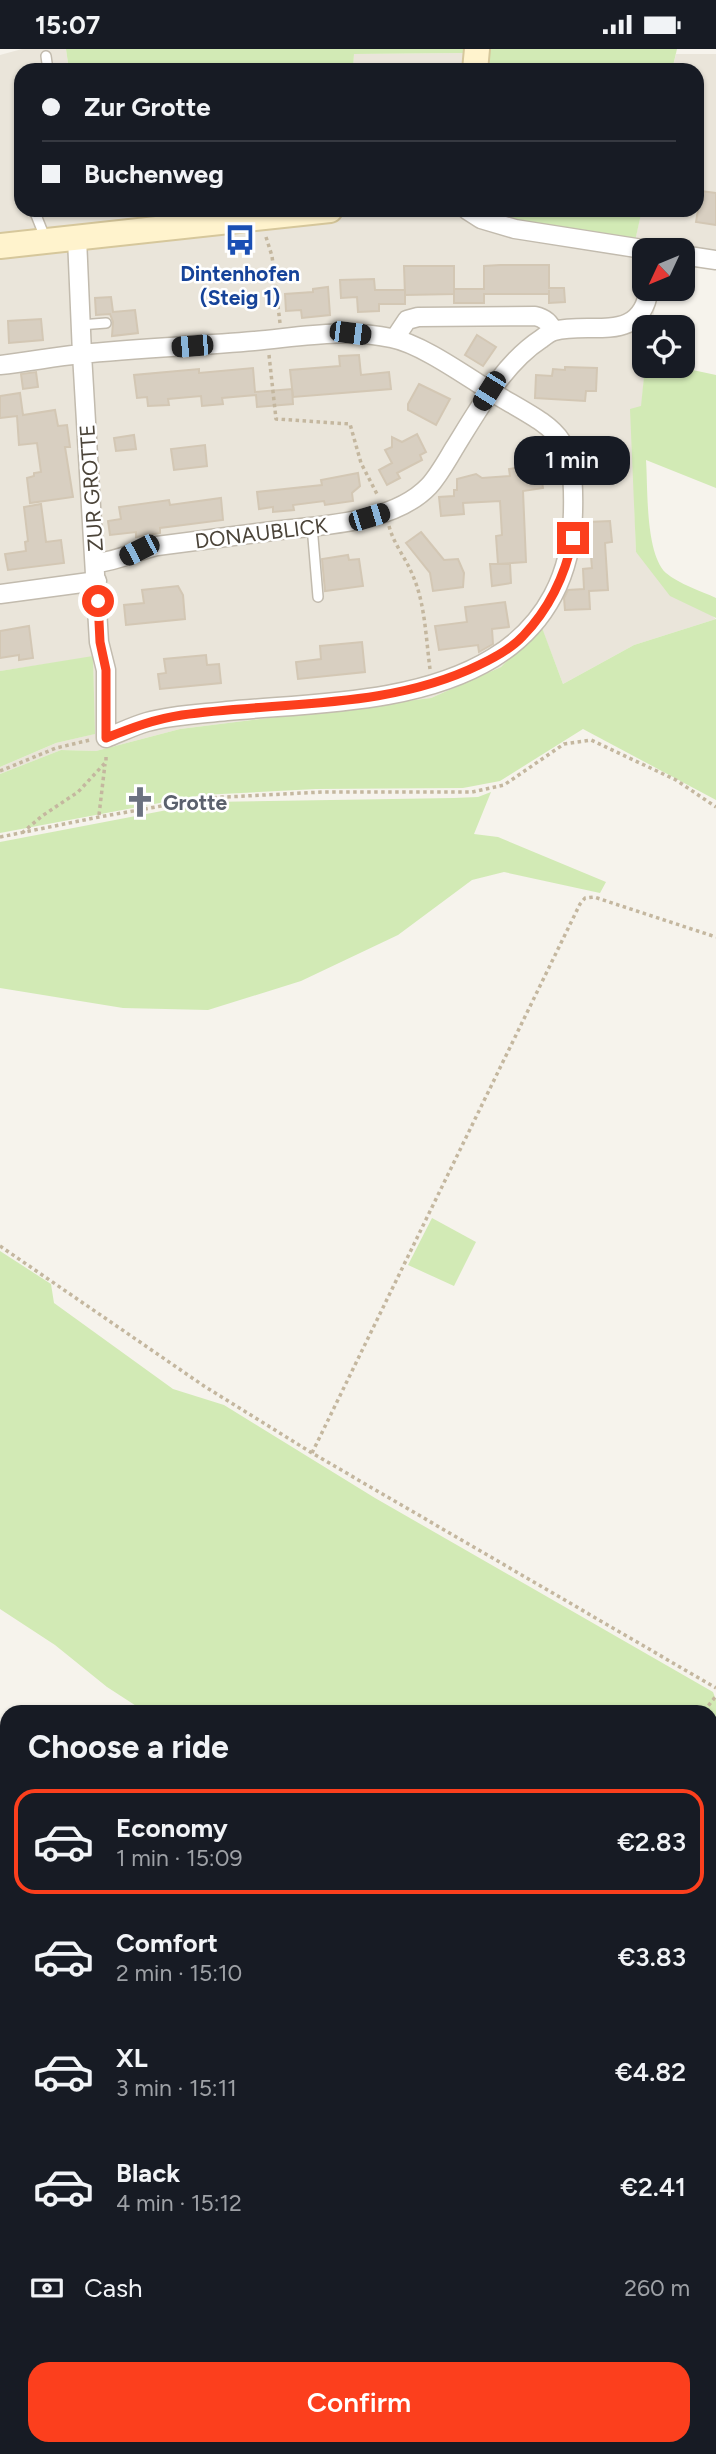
<!DOCTYPE html>
<html lang="en">
<head>
<meta charset="utf-8">
<style>
	:root { --surface:#171b24; --page:#242831; --text:#f1f3f6; --muted:#9ea1a6; --line:#363941; --accent:#fc3f1d }
	body { margin:0; font-family:Figtree,sans-serif; background:var(--page); color:var(--text); height:100vh; display:flex; flex-direction:column; font-size:26px; white-space:nowrap }
	* { box-sizing:border-box; margin:0 }
	p { font-size:23px; color:var(--muted) }
	.icon { flex:none; width:38px; height:38px; fill:none; stroke:currentColor; stroke-width:2; stroke-linecap:round; stroke-linejoin:round }
	.map { position:relative; flex:1; overflow:hidden }
	.sheet { position:absolute; left:0px; top:1656px; width:718px; height:751px; display:flex; flex-direction:column; background:var(--surface); border-radius:21px 21px 0 0; box-shadow:0 2px 5px #0004 }
	.sheet>* { flex:none }
	.guide { position:absolute; left:14px; top:14px; width:690px; height:154px; border-radius:21px; box-shadow:0 2px 5px #0004; display:grid; align-content:center; height:154px; padding:0 28px; background:var(--surface) }
	.needle { width:46px; rotate:226deg }
	.controls { position:absolute; left:632px; top:189px; display:grid; gap:14px }
	.controls a { display:grid; place-items:center; width:63px; height:63px; border-radius:14px; background:var(--surface); box-shadow:0 2px 5px #0004; font-size:35px }
	.end { position:absolute; width:32px; height:32px; margin:-16px; border:9px solid #fc3f1d; background:#fff; box-shadow:0 0 0 4px #fff }
	.from { border-radius:50% }
	.bubble { position:absolute; height:49px; border-radius:21px; background:var(--surface); box-shadow:0 2px 5px #0004; font-size:23px; font-weight:600; line-height:49px; text-align:center }
	.car { position:absolute; width:21px; height:42px; margin:-21px -10px; border-radius:9px; box-shadow:0 0 5px 2px #0007; background:linear-gradient(#222 24%,#8ab4d8 0 40%,#222 0 76%,#8ab4d8 0 86%,#222 0) }
	.guide b { display:flex; align-items:center; gap:24px; height:66px; font-size:26px }
	.guide b+b { border-top:2px solid var(--line) }
	.guide i { width:18px; height:18px; background:var(--text) }
	ul { padding:0; list-style:none }
	li { display:flex; align-items:center; gap:21px; height:105px; margin:0 14px 10px; padding:0 14px; border:4px solid transparent; border-radius:21px }
	li div { flex:1 }
	li b { display:block; font-size:26px }
	li em { font-style:normal; font-weight:600 }
	li.selected { border-color:var(--accent) }
	li>.icon { width:63px; height:63px; stroke-width:1.5 }
	h2 { padding:0 28px; font-size:32px; line-height:84px }
	.pay { display:flex; align-items:center; gap:18px; height:77px; padding:0 28px; font-size:26px }
	.pay p { margin-inline-start:auto }
	.button { display:flex; gap:14px; margin-top:auto; padding:14px 28px }
	.button a { flex:1; height:80px; border-radius:21px; background:var(--accent); color:#fff; font-size:28px; font-weight:600; line-height:80px; text-align:center }
	.status { display:flex; justify-content:space-between; align-items:center; height:49px; padding:0 35px; background:var(--surface); direction:ltr }
	.status svg { height:19px; fill:currentColor }
	.map>svg:first-child { display:block }
</style>
</head>
<body>
<div class="status"><b>15:07</b><svg viewBox="0 0 49 12"><path d="M0 12V9h3v3zM5 12V6h3v6zM10 12V3h3v9zM15 12V0h3v12zM26 1h20v11H26zM47 4h2v5h-2z"/></svg></div>
<div class="map">
<svg width="716" height="2405" viewBox="0 0 716 2405">
	<rect width="100%" height="100%" fill="#f6f3ec"/>
	<g fill="#eae5da">
		<polygon points="22,0 66,0 69,21 21,21 21,161 196,161 196,163 215,161 492,161 508,171 635,191 642,161 696,161 696,21 672,21 676,5 716,5 716,221 683,215 682,201 644,201 644,240 659,240 651,278 644,278 645,317 634,445 636,503 716,570 634,596 563,635 541,577 501,618 431,649 180,680 96,702 61,701 0,725 0,718 56,694 94,685 93,608 0,622 0,6"/>
		<polygon points="463,0 483,0 481,21 353,21 354,5 462,4"/>
	</g>
	<g fill="#d2eab5">
		<polygon points="66,0 463,0 463,4 354,5 353,21 69,21"/>
		<polygon points="483,0 677,0 672,21 481,21"/>
		<polygon points="492,161 642,161 635,192 508,171"/>
		<path d="M645,317H674L716,326V439L646,411C648,439 645,504 666,524C679,535 701,542 716,549V569L670,547L636,503L630,360L641,357Z"/>
		<polygon points="716,570 716,751 583,680 500,732 463,739 316,740 202,746 0,784 0,725 61,701 96,702 180,680 431,649 501,618 541,576 563,635 634,596"/>
		<polygon points="93,607 95,685 56,694 0,718 0,622"/>
		<polygon points="491,743 474,785 498,788 606,833 600,844 504,823 472,831 398,886 301,932 208,961 123,959 0,939 0,793 209,753 454,749 478,748"/>
		<polygon points="432,1169 476,1193 454,1237 408,1216"/>
		<polygon points="0,1202 51,1235 54,1254 173,1340 224,1356 375,1449 713,1643 716,1651 716,1823 710,1819 710,1662 144,1662 107,1638 55,1596 0,1560"/>
	</g>
	<g fill="none" stroke-linecap="round" stroke-linejoin="round">
		<g stroke="#a9d4f2" stroke-width="5">
			<polyline points="0,2065 7,2071"/>
			<polyline points="419,2399 427,2405"/>
		</g>
	</g>
	<g fill="#d8cfc1" stroke="#d3c7b4" stroke-width="2">
		<polygon points="701,142 716,144 716,176 696,173"/>
		<polygon points="500,216 549,216 549,239 564,239 565,253 549,254 549,241 549,245 484,245 484,254 454,254 454,240 484,240 484,217"/>
		<polygon points="404,217 454,217 454,245 405,246"/>
		<polygon points="374,230 375,241 405,241 405,255 379,255 379,262 358,263 357,248 341,249 340,231"/>
		<polygon points="328,238 330,266 302,269 301,261 286,262 285,245 313,243 313,240"/>
		<polygon points="111,248 113,263 135,261 138,284 112,287 113,273 110,265 96,266 95,249"/>
		<polygon points="41,270 43,291 9,294 8,272"/>
		<polygon points="477,286 496,298 483,317 465,306"/>
		<polygon points="359,306 361,326 389,323 391,340 293,348 290,321 340,317 339,307"/>
		<polygon points="565,318 597,319 596,342 586,342 585,352 535,349 536,326 552,327 553,320 565,321"/>
		<polygon points="253,319 255,343 292,340 293,355 257,358 256,346 222,349 223,355 202,357 201,347 168,350 169,356 148,357 147,348 137,349 134,326 199,320 199,324"/>
		<polygon points="36,323 38,338 23,340 21,325"/>
		<polygon points="419,335 450,350 436,376 408,361 408,355"/>
		<polygon points="20,344 23,366 55,361 58,377 67,376 70,398 65,398 73,448 30,454 27,429 34,427 34,424 41,423 37,394 19,396 17,367 0,369 0,347"/>
		<polygon points="417,385 426,403 420,406 422,411 397,424 400,429 387,436 379,421 392,414 385,401 392,398 392,388 402,393"/>
		<polygon points="134,386 136,400 116,402 114,389"/>
		<polygon points="205,396 207,417 174,421 171,400"/>
		<polygon points="539,415 543,439 523,442 526,513 498,515 496,487 502,486 500,452 463,454 464,465 441,467 439,448 454,447 454,441 457,441 457,430 476,425 482,429 510,427 509,420"/>
		<polygon points="358,424 360,437 352,444 353,452 325,456 324,452 293,456 294,461 273,463 273,458 259,460 257,443 322,436 321,431"/>
		<polygon points="221,449 223,471 160,479 160,484 136,488 136,483 110,486 108,472 121,470 119,458 169,451 170,456"/>
		<polygon points="41,455 46,493 61,491 64,514 8,521 5,505 26,502 25,493 28,492 24,458"/>
		<polygon points="610,472 612,493 605,494 608,541 589,542 590,560 565,561 564,549 568,541 584,540 583,520 592,519 588,473"/>
		<polygon points="421,483 444,511 458,510 464,524 463,538 433,542 430,524 406,494"/>
		<polygon points="348,506 349,511 359,510 363,537 325,542 322,510"/>
		<polygon points="490,515 510,515 511,534 492,537"/>
		<polygon points="178,537 183,546 185,570 126,576 124,556 144,554 142,541"/>
		<polygon points="505,553 509,578 492,580 493,595 479,603 478,596 439,601 435,577 467,573 465,558"/>
		<polygon points="29,577 33,609 19,611 19,606 0,609 0,582"/>
		<polygon points="362,593 365,623 298,630 296,613 321,610 320,597"/>
		<polygon points="206,606 207,616 219,615 221,634 160,640 158,625 166,624 164,610"/>
	</g>
	<g fill="none" stroke-linecap="round" stroke-linejoin="round">
		<defs>
			<g id="lane">
				<polyline points="46,7 48,21"/>
				<polyline points="34,161 46,191"/>
				<polyline points="80,276 106,274"/>
				<polyline points="312,477 318,548"/>
			</g>
			<g id="street">
				<polyline points="467,161 481,170 515,180 649,201"/>
				<polyline points="682,206 716,211"/>
				<path d="M395,289L407,271L418,268L535,267C544,269 550,273 553,282"/>
				<path d="M0,316C27,313 53,308 80,305C138,299 197,297 254,292C299,288 346,279 391,289C422,295 467,328 495,345C558,382 575,384 573,463C572,524 547,576 493,609C418,655 313,654 227,662C200,665 172,666 147,673C133,677 119,684 106,689V621L99,593L82,305L77,189"/>
				<path d="M96,514C119,512 135,502 157,497C195,492 234,487 273,482C321,476 393,475 429,437C439,426 447,411 455,398C478,361 504,314 541,290C545,287 550,283 554,282C591,272 641,296 649,240"/>
				<polyline points="0,545 97,532"/>
			</g>
			<g id="secondary">
				<polyline points="475,21 477,0"/>
				<polyline points="0,197 330,161"/>
			</g>
		</defs>
		<use href="#lane" stroke="#c2bbae" stroke-width="12"/>
		<use href="#street" stroke="#c2bbae" stroke-width="21"/>
		<use href="#secondary" stroke="#d6c79b" stroke-width="28"/>
		<g stroke="#c4b79f" stroke-width="3.5" stroke-dasharray="3.5 3.5" stroke-linecap="butt">
			<polyline points="266,188 272,207 280,274"/>
			<polyline points="269,306 276,370 350,375 361,414 378,447"/>
			<path d="M389,477C394,496 406,509 413,527C425,554 426,590 430,620"/>
			<polyline points="0,722 56,699 90,691"/>
			<polyline points="99,766 105,715"/>
			<polyline points="22,784 42,767 78,743 106,713 106,705"/>
			<polyline points="0,788 99,768 207,749 322,743 472,743 504,736 564,695 591,691 676,731 716,758"/>
			<polyline points="0,1197 204,1337 312,1404 716,1639"/>
			<polyline points="312,1404 580,855 585,849 594,848 716,888"/>
			<polyline points="704,1662 716,1647"/>
			<polyline points="0,1788 7,1793"/>
			<polyline points="0,2095 7,2100"/>
			<polyline points="710,2291 716,2295"/>
			<polyline points="388,2399 395,2405"/>
		</g>
		<use href="#lane" stroke="#fff" stroke-width="9"/>
		<use href="#street" stroke="#fff" stroke-width="18"/>
		<use href="#secondary" stroke="#fff3cd" stroke-width="24"/>
	</g>
	<g fill="none" stroke-linecap="round" stroke-linejoin="round">
		<path stroke="#fc3f1d" stroke-width="9" d="M98,552L100,593L106,621V689C131,679 155,670 182,666C281,652 387,661 479,616C494,609 512,599 523,587C550,559 565,527 573,489"/>
	</g>
	<defs>
		<symbol id="bus-bare" viewBox="-9 -9 18 18"><path d="M-5-6H5V4H4V6H2V4H-2V6H-4V4H-5ZM-3.5-4V0h7V-4ZM-3.5 1.2v1.5H-2V1.2ZM2 1.2v1.5H3.5V1.2Z" fill="#1a4fb4" stroke="#fff" stroke-width="2.5" paint-order="stroke"/></symbol>
		<symbol id="church-bare" viewBox="-9 -9 18 18"><path d="M-1.2-6h2.4v3.5h3.3v2.4h-3.3V6h-2.4V-.1h-3.3v-2.4h3.3Z" fill="#6b7280" stroke="#fff" stroke-width="2.5" paint-order="stroke"/></symbol>
	</defs>
	<g fill-rule="evenodd">
		<use href="#bus-bare" x="218" y="169" width="44" height="44"/>
		<use href="#church-bare" x="118" y="731" width="44" height="44"/>
	</g>
	<g text-anchor="middle" dominant-baseline="central" stroke-width="5" stroke-linejoin="round" paint-order="stroke">
		<g font-size="21" font-weight="bold" fill="#164399" stroke="#fff">
			<text x="240" y="224">Dintenhofen<tspan x="240" dy="24">(Steig 1)</tspan></text>
		</g>
		<g font-size="21" fill="#4b4439" stroke="#fff">
			<text transform="translate(91 439) rotate(-94)">ZUR GROTTE</text>
			<text transform="translate(261 484) rotate(-7)">DONAUBLICK</text>
		</g>
		<g font-size="21" font-weight="bold" fill="#5b616d" stroke="#fff" text-anchor="start">
			<text x="163" y="753">Grotte</text>
		</g>
	</g>
</svg>
<div class="controls">
<a><svg class="needle" viewBox="-14 -14 28 28"><path d="M0-13l5 13h-10z" fill="#e53935"/><path d="M0 13l5-13h-10z" fill="#9ea1a6"/></svg></a>
<a><svg class="icon" aria-label="locate" viewBox="0 0 24 24"><circle cx="12" cy="12" r="6"/><path d="M12 2v4M12 18v4M2 12h4M18 12h4"/></svg></a>
</div>
<i class="end from" style="left:98px;top:552px"></i>
<i class="end" style="left:573px;top:489px"></i>
<div class="bubble" style="left:514px;top:387px;width:116px">1 min</div>
<i class="car" style="left:350px;top:284px;rotate:97deg"></i>
<i class="car" style="left:192px;top:297px;rotate:265deg"></i>
<i class="car" style="left:489px;top:342px;rotate:212deg"></i>
<i class="car" style="left:369px;top:468px;rotate:73deg"></i>
<i class="car" style="left:139px;top:501px;rotate:243deg"></i>
<div class="guide">
<b><i class="from"></i>Zur Grotte</b>
<b><i></i>Buchenweg</b>
</div>
<section class="sheet">
<h2>Choose a ride</h2>
<ul>
<li class="selected"><svg class="icon" aria-label="car" viewBox="0 0 24 24"><path d="M5 17H2v-5l4-1 3-4h7l3 4 3 1v5h-3M9 17h6M6 11h13"/><circle cx="7" cy="17" r="2"/><circle cx="17" cy="17" r="2"/></svg><div><b>Economy</b><p>1 min · 15:09</p></div><em>€2.83</em></li>
<li><svg class="icon" aria-label="car" viewBox="0 0 24 24"><path d="M5 17H2v-5l4-1 3-4h7l3 4 3 1v5h-3M9 17h6M6 11h13"/><circle cx="7" cy="17" r="2"/><circle cx="17" cy="17" r="2"/></svg><div><b>Comfort</b><p>2 min · 15:10</p></div><em>€3.83</em></li>
<li><svg class="icon" aria-label="car" viewBox="0 0 24 24"><path d="M5 17H2v-5l4-1 3-4h7l3 4 3 1v5h-3M9 17h6M6 11h13"/><circle cx="7" cy="17" r="2"/><circle cx="17" cy="17" r="2"/></svg><div><b>XL</b><p>3 min · 15:11</p></div><em>€4.82</em></li>
<li><svg class="icon" aria-label="car" viewBox="0 0 24 24"><path d="M5 17H2v-5l4-1 3-4h7l3 4 3 1v5h-3M9 17h6M6 11h13"/><circle cx="7" cy="17" r="2"/><circle cx="17" cy="17" r="2"/></svg><div><b>Black</b><p>4 min · 15:12</p></div><em>€2.41</em></li>
</ul>
<div class="pay"><svg class="icon" aria-label="cash" viewBox="0 0 24 24"><path d="M3 7h18v10H3z"/><circle cx="12" cy="12" r="2"/></svg>Cash<p>260 m</p></div>
<div class="button"><a>Confirm</a></div>
</section>
</div>
</body>
</html>
